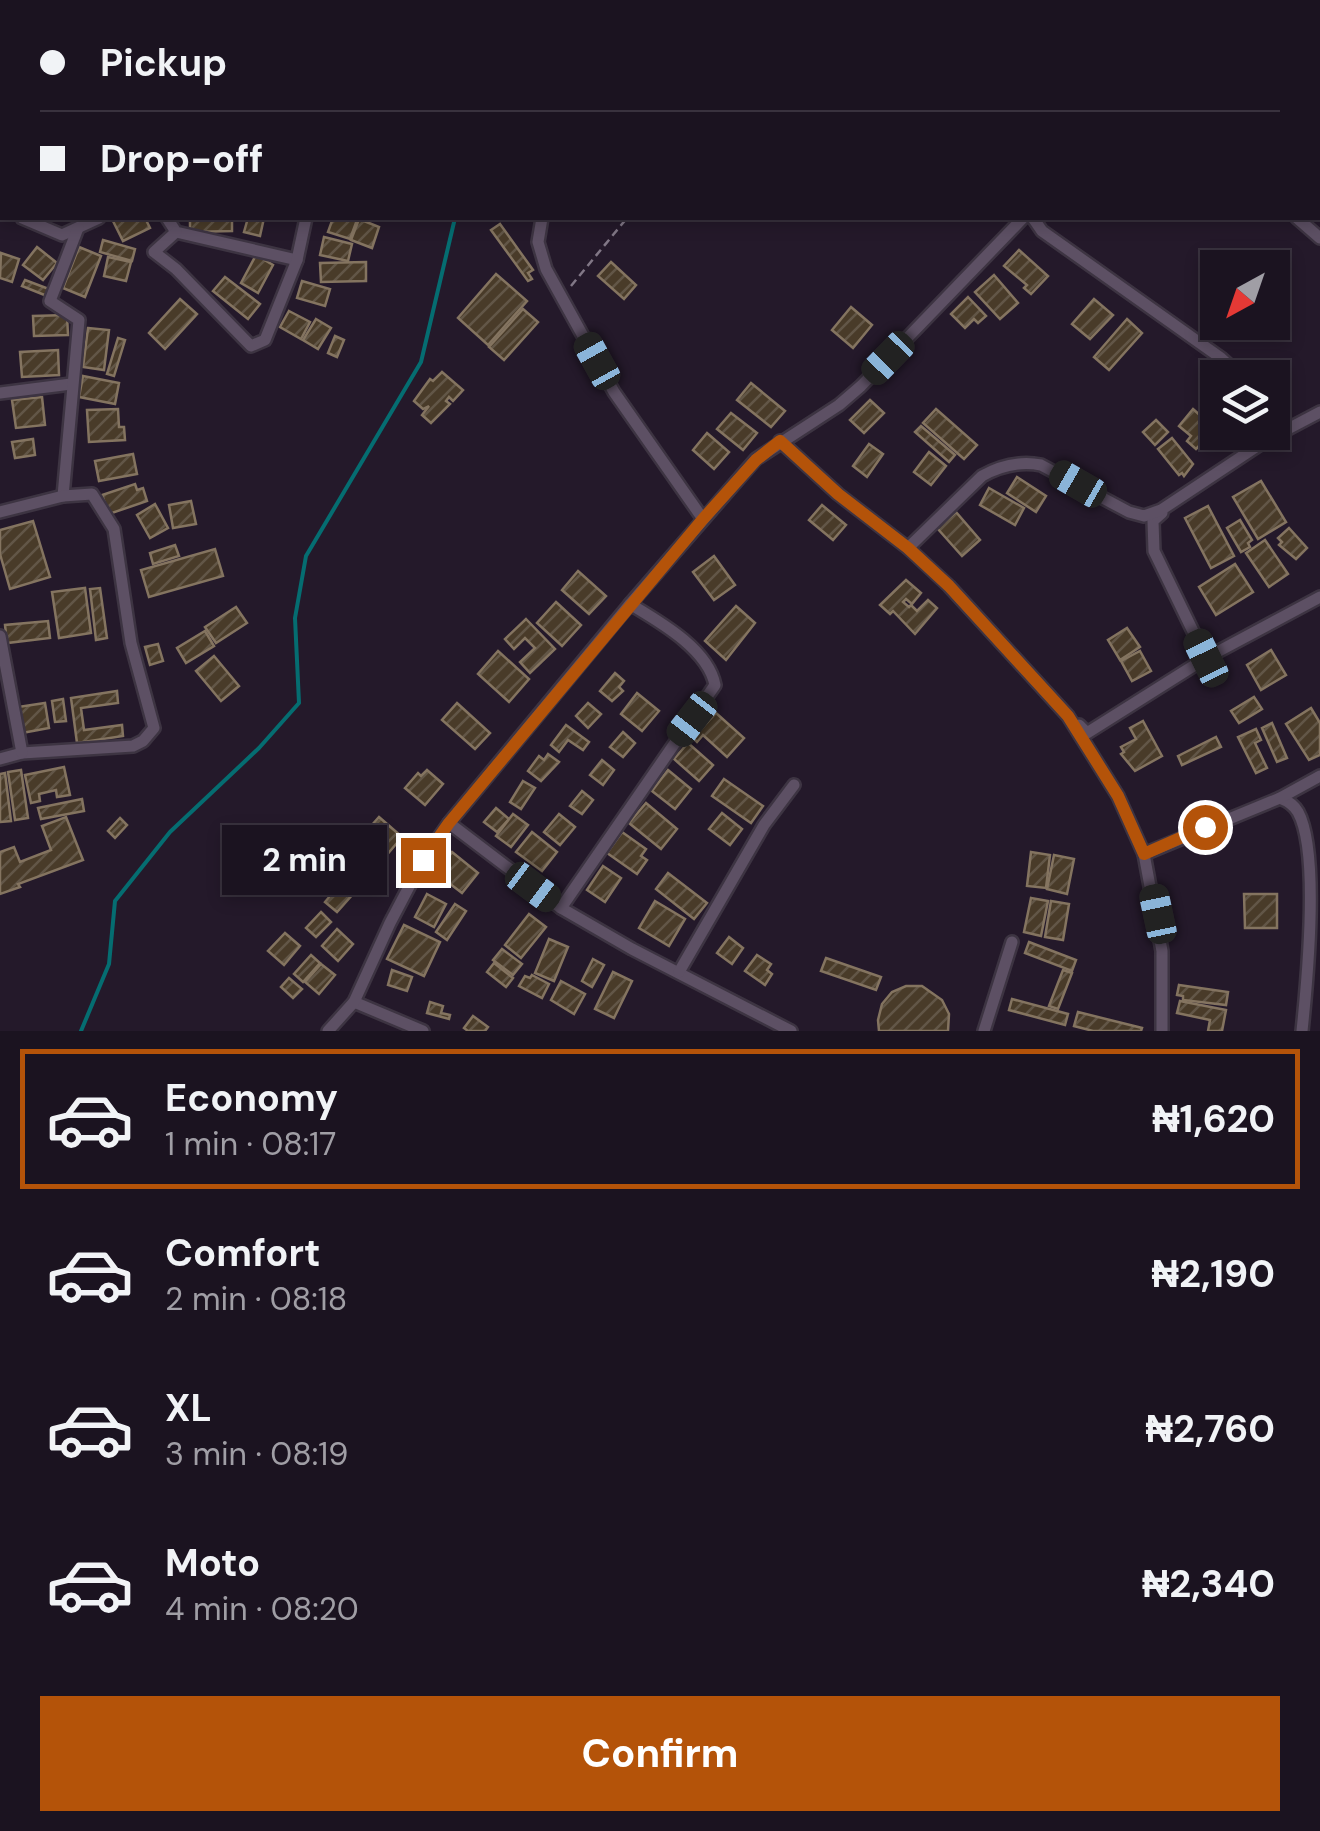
<!DOCTYPE html>
<html lang="en">
<head>
<meta charset="utf-8">
<style>
	:root { --surface:#1b1320; --page:#241c29; --text:#f1f3f6; --muted:#a09ea5; --line:#39323e; --accent:#b45309 }
	body { margin:0; font-family:"DM Sans",sans-serif; background:var(--page); color:var(--text); height:100vh; display:flex; flex-direction:column; font-size:38px; white-space:nowrap }
	* { box-sizing:border-box; margin:0 }
	p { font-size:32px; color:var(--muted) }
	.icon { flex:none; width:55px; height:55px; fill:none; stroke:currentColor; stroke-width:2; stroke-linecap:round; stroke-linejoin:round }
	.map { position:relative; height:1031px; overflow:hidden }
	.details { display:flex; flex-direction:column; background:var(--surface); flex:1 }
	.details>* { flex:none }
	.hud { position:absolute; left:0px; top:0px; width:1320px; height:220px; box-shadow:0 5px 15px #0003,0 0 0 2px var(--line); display:grid; align-content:center; height:220px; padding:0 40px; background:var(--surface) }
	.needle { width:65px; rotate:220deg }
	.tools { position:absolute; left:1200px; top:250px; display:grid; gap:20px }
	.tools a { display:grid; place-items:center; width:90px; height:90px; border-radius:0px; background:var(--surface); box-shadow:0 5px 15px #0003,0 0 0 2px var(--line); font-size:50px }
	.end { position:absolute; width:45px; height:45px; margin:-22px; border:12px solid #b45309; background:#fff; box-shadow:0 0 0 5px #fff }
	.from { border-radius:50% }
	.bubble { position:absolute; height:70px; border-radius:0px; background:var(--surface); box-shadow:0 5px 15px #0003,0 0 0 2px var(--line); font-size:32px; font-weight:700; line-height:70px; text-align:center }
	.car { position:absolute; width:30px; height:60px; margin:-30px -15px; border-radius:12px; box-shadow:0 0 8px 2px #0007; background:linear-gradient(#222 24%,#8ab4d8 0 40%,#222 0 76%,#8ab4d8 0 86%,#222 0) }
	.hud b { display:flex; align-items:center; gap:35px; height:95px; font-size:38px }
	.hud b+b { border-top:2px solid var(--line) }
	.hud i { width:25px; height:25px; background:var(--text) }
	ul { padding:18px 0 0; list-style:none }
	li { display:flex; align-items:center; gap:30px; height:140px; margin:0 20px 15px; padding:0 20px; border:5px solid transparent; border-radius:0px }
	li div { flex:1 }
	li b { display:block; font-size:38px }
	li em { font-style:normal; font-weight:700 }
	li.active { border-color:var(--accent) }
	li>.icon { width:90px; height:90px; stroke-width:1.5 }
	.action { display:flex; gap:20px; margin-top:auto; padding:20px 40px }
	.action a { flex:1; height:115px; border-radius:0px; background:var(--accent); color:#fff; font-size:40px; font-weight:700; line-height:115px; text-align:center }
	.map>svg:first-child { display:block }
</style>
</head>
<body>
<div class="map">
<svg width="1320" height="1031" viewBox="0 0 1320 1031">
	<defs>
		<pattern id="building-hatch" width="6" height="6" patternUnits="userSpaceOnUse" patternTransform="scale(2.5)"><rect width="6" height="6" fill="#493b29"/><path d="M-1 1l2-2M0 6l6-6M5 7l2-2" fill="none" stroke="#625647"/></pattern>
	</defs>
	<rect width="100%" height="100%" fill="#24192a"/>
	<g fill="none" stroke-linecap="round" stroke-linejoin="round">
		<g stroke="#056d71" stroke-width="4">
			<polyline points="471,0 471,2"/>
			<polyline points="81,1031 109,964 115,901 170,832 259,748 299,703 295,618 306,556 421,362 455,218"/>
		</g>
	</g>
	<g fill="url(#building-hatch)" stroke="#847460" stroke-width="2.5">
		<polygon points="115,218 145,218 150,228 123,241 112,219"/>
		<polygon points="190,218 232,218 232,231 190,232"/>
		<polygon points="248,218 264,218 260,236 244,232"/>
		<polygon points="333,218 357,220 350,239 328,232"/>
		<polygon points="359,219 379,227 372,248 351,240"/>
		<polygon points="500,224 533,270 528,273 532,279 528,281 491,230"/>
		<polygon points="324,237 352,244 348,261 320,255"/>
		<polygon points="103,240 135,249 132,261 100,252"/>
		<polygon points="37,247 57,263 43,280 23,265"/>
		<polygon points="79,247 101,256 85,297 63,288"/>
		<polygon points="1019,250 1048,276 1031,294 1024,288 1027,285 1004,266"/>
		<polygon points="1,253 19,259 12,282 0,278"/>
		<polygon points="256,255 273,265 258,293 241,283"/>
		<polygon points="108,257 131,262 126,281 104,276"/>
		<polygon points="366,262 366,281 321,282 320,263"/>
		<polygon points="611,262 636,285 624,299 598,276"/>
		<polygon points="496,274 527,301 488,345 458,318"/>
		<polygon points="994,275 1018,303 1000,319 975,292"/>
		<polygon points="225,277 260,304 248,319 213,291"/>
		<polygon points="25,280 49,289 47,296 22,286"/>
		<polygon points="302,281 330,289 325,306 297,298"/>
		<polygon points="968,297 986,316 978,323 974,319 965,328 951,314"/>
		<polygon points="180,299 197,314 165,349 149,333"/>
		<polygon points="1094,299 1113,315 1090,339 1072,324"/>
		<polygon points="851,307 872,325 853,348 832,330"/>
		<polygon points="523,309 538,322 504,360 489,347"/>
		<polygon points="289,311 310,322 301,339 280,327"/>
		<polygon points="67,315 68,335 34,336 33,316"/>
		<polygon points="316,319 331,328 318,349 303,340"/>
		<polygon points="1127,319 1142,333 1109,370 1094,357"/>
		<polygon points="88,328 109,330 104,370 83,367"/>
		<polygon points="335,336 344,340 337,357 328,353"/>
		<polygon points="118,338 125,340 114,376 107,374"/>
		<polygon points="58,350 59,375 22,377 20,352"/>
		<polygon points="442,372 463,390 453,401 449,397 446,401 450,404 431,423 422,415 429,406 423,409 414,401 430,379 433,381"/>
		<polygon points="83,376 119,383 115,404 79,397"/>
		<polygon points="751,383 785,411 771,427 737,400"/>
		<polygon points="1218,384 1218,414 1202,398"/>
		<polygon points="42,397 45,425 16,428 12,400"/>
		<polygon points="870,400 884,413 864,433 850,420"/>
		<polygon points="118,409 119,427 124,427 125,440 89,442 87,410"/>
		<polygon points="936,409 977,445 964,459 923,423"/>
		<polygon points="1193,409 1222,435 1213,446 1210,443 1205,449 1200,445 1196,449 1187,441 1191,436 1179,426"/>
		<polygon points="731,413 757,433 743,450 717,429"/>
		<polygon points="1156,420 1168,432 1155,445 1143,432"/>
		<polygon points="921,426 955,455 949,462 915,432"/>
		<polygon points="707,433 729,452 714,469 693,450"/>
		<polygon points="1172,438 1193,464 1184,476 1182,473 1179,475 1158,449"/>
		<polygon points="33,439 35,455 15,458 12,442"/>
		<polygon points="869,444 883,454 867,477 853,466"/>
		<polygon points="929,452 946,466 931,485 914,472"/>
		<polygon points="133,454 137,474 99,481 95,461"/>
		<polygon points="1017,477 1046,496 1036,512 1007,493"/>
		<polygon points="1261,481 1286,522 1258,539 1233,497"/>
		<polygon points="135,484 137,490 143,488 147,501 109,514 102,495"/>
		<polygon points="989,488 1024,508 1015,525 980,505"/>
		<polygon points="191,501 196,524 173,528 169,505"/>
		<polygon points="155,504 168,528 150,538 137,515"/>
		<polygon points="822,505 846,525 833,540 809,520"/>
		<polygon points="1208,506 1234,556 1211,568 1185,518"/>
		<polygon points="956,512 980,540 962,556 937,528"/>
		<polygon points="1240,520 1252,540 1248,543 1250,547 1241,552 1227,528"/>
		<polygon points="33,521 50,577 10,589 0,554 0,530"/>
		<polygon points="1289,528 1307,548 1296,559 1279,545 1282,542 1278,538"/>
		<polygon points="1265,540 1288,574 1269,587 1246,553"/>
		<polygon points="175,545 179,556 153,564 150,553"/>
		<polygon points="215,549 223,576 149,597 141,570"/>
		<polygon points="714,556 735,585 714,600 693,572"/>
		<polygon points="1235,564 1253,592 1216,615 1199,587"/>
		<polygon points="578,571 606,596 589,614 562,590"/>
		<polygon points="906,580 921,593 912,604 906,599 903,602 909,607 911,605 917,611 928,600 937,608 915,634 893,611 890,614 880,605"/>
		<polygon points="85,588 91,633 59,638 52,592"/>
		<polygon points="100,588 107,638 96,640 90,589"/>
		<polygon points="556,602 581,625 562,646 537,623"/>
		<polygon points="736,606 755,623 726,660 705,641"/>
		<polygon points="236,607 247,623 216,643 205,627"/>
		<polygon points="526,619 555,649 530,673 520,662 535,648 525,638 514,649 505,639"/>
		<polygon points="48,621 50,638 7,643 5,625"/>
		<polygon points="1127,628 1140,647 1120,660 1108,640"/>
		<polygon points="205,631 214,646 186,663 177,648"/>
		<polygon points="158,644 163,661 150,665 145,647"/>
		<polygon points="1271,650 1286,675 1261,690 1247,665"/>
		<polygon points="498,651 529,679 509,702 478,674"/>
		<polygon points="1140,651 1151,671 1132,681 1121,661"/>
		<polygon points="214,656 239,686 221,701 196,671"/>
		<polygon points="615,673 624,681 619,687 623,691 612,701 600,691"/>
		<polygon points="117,691 118,703 81,708 84,730 122,725 123,736 77,743 71,698"/>
		<polygon points="637,693 659,711 642,731 621,714"/>
		<polygon points="1254,697 1262,709 1239,723 1231,711"/>
		<polygon points="63,699 66,721 55,722 52,701"/>
		<polygon points="45,703 49,728 22,733 18,707"/>
		<polygon points="457,703 490,733 475,749 442,720"/>
		<polygon points="588,703 601,714 588,728 576,716"/>
		<polygon points="1311,708 1320,723 1320,755 1309,760 1286,724"/>
		<polygon points="716,713 744,738 727,757 703,735 697,742 693,738"/>
		<polygon points="1143,721 1162,756 1135,771 1121,754 1124,752 1121,747 1136,739 1130,728"/>
		<polygon points="1272,723 1287,758 1277,762 1262,728"/>
		<polygon points="566,725 589,742 583,750 568,740 559,752 551,745"/>
		<polygon points="1256,729 1261,740 1255,743 1267,768 1256,773 1238,737"/>
		<polygon points="623,732 635,743 623,757 610,747"/>
		<polygon points="1216,737 1221,747 1182,765 1178,756"/>
		<polygon points="688,743 713,765 699,781 674,759"/>
		<polygon points="548,754 559,762 541,781 528,771 539,756 544,760"/>
		<polygon points="602,760 614,770 603,785 590,775"/>
		<polygon points="64,767 70,795 57,797 56,790 39,794 40,801 31,803 25,775"/>
		<polygon points="21,770 28,818 15,820 8,772"/>
		<polygon points="427,770 443,784 425,805 405,788 418,773 421,776"/>
		<polygon points="668,770 691,789 675,809 652,791"/>
		<polygon points="5,773 11,821 0,822 0,774"/>
		<polygon points="724,779 763,806 751,823 712,796"/>
		<polygon points="523,781 535,788 521,809 510,802"/>
		<polygon points="582,791 593,800 582,814 570,806"/>
		<polygon points="82,799 84,811 41,819 38,808"/>
		<polygon points="646,803 677,829 661,849 629,823"/>
		<polygon points="496,808 509,819 497,832 484,822"/>
		<polygon points="722,813 742,829 730,845 709,829"/>
		<polygon points="513,814 528,825 511,847 496,836"/>
		<polygon points="559,814 575,827 560,845 544,832"/>
		<polygon points="66,817 83,860 18,884 20,887 0,894 0,852 14,847 20,862 51,850 42,826"/>
		<polygon points="379,817 402,837 380,863 356,843"/>
		<polygon points="120,818 127,825 115,838 108,831"/>
		<polygon points="532,832 557,852 542,871 516,852"/>
		<polygon points="622,832 646,849 641,856 647,860 637,874 607,853"/>
		<polygon points="452,852 478,873 462,893 436,873"/>
		<polygon points="1031,852 1050,855 1046,888 1027,886"/>
		<polygon points="1054,855 1074,859 1067,894 1047,889"/>
		<polygon points="603,866 621,878 605,902 587,890"/>
		<polygon points="668,873 707,903 694,919 656,889"/>
		<polygon points="341,883 353,894 337,912 325,902"/>
		<polygon points="427,894 446,904 434,927 415,917"/>
		<polygon points="1244,894 1277,894 1277,928 1245,928"/>
		<polygon points="1031,898 1048,901 1041,936 1024,932"/>
		<polygon points="655,901 685,919 669,946 639,928"/>
		<polygon points="1051,901 1069,904 1063,940 1045,937"/>
		<polygon points="455,904 466,911 447,940 436,932"/>
		<polygon points="321,912 331,922 316,937 306,928"/>
		<polygon points="529,914 546,927 521,958 505,945"/>
		<polygon points="404,925 440,942 424,976 387,959"/>
		<polygon points="337,929 353,944 338,961 322,946"/>
		<polygon points="285,933 300,946 284,965 268,951"/>
		<polygon points="729,937 743,948 732,964 717,953"/>
		<polygon points="549,939 568,947 554,981 535,973"/>
		<polygon points="1029,942 1076,960 1072,971 1025,953"/>
		<polygon points="502,949 522,964 513,975 493,960"/>
		<polygon points="311,955 320,963 303,982 294,974"/>
		<polygon points="757,955 771,964 767,970 772,974 765,985 745,971"/>
		<polygon points="826,958 881,977 876,990 821,971"/>
		<polygon points="593,959 604,965 592,987 582,981"/>
		<polygon points="494,963 513,978 506,987 487,972"/>
		<polygon points="321,964 335,975 319,994 305,982"/>
		<polygon points="392,970 412,977 407,991 388,985"/>
		<polygon points="1063,970 1072,973 1058,1009 1049,1006"/>
		<polygon points="613,972 632,981 614,1018 595,1009"/>
		<polygon points="532,975 549,984 542,998 519,986 525,976 530,978"/>
		<polygon points="289,978 302,989 293,998 281,987"/>
		<polygon points="561,981 585,994 574,1014 551,1000"/>
		<polygon points="1179,985 1228,992 1226,1005 1183,1000 1183,996 1177,995"/>
		<polygon points="906,986 922,986 942,1000 949,1014 948,1031 879,1031 878,1020 882,1004 892,992"/>
		<polygon points="1012,999 1068,1014 1065,1025 1009,1010"/>
		<polygon points="1180,1001 1226,1010 1222,1031 1208,1031 1210,1020 1177,1013"/>
		<polygon points="430,1002 443,1006 441,1013 450,1015 449,1019 427,1013"/>
		<polygon points="1078,1012 1142,1028 1141,1031 1093,1031 1074,1026"/>
		<polygon points="473,1016 488,1027 485,1031 468,1031 464,1028"/>
	</g>
	<g fill="none" stroke-linecap="round" stroke-linejoin="round">
		<defs>
			<g id="street">
				<polyline points="20,0 21,2"/>
				<polyline points="173,0 174,2"/>
				<polyline points="317,0 317,2"/>
				<polyline points="1076,0 1081,2"/>
				<polyline points="598,2 599,0"/>
				<polyline points="1179,2 1180,0"/>
				<polyline points="1318,117 1320,118"/>
				<polyline points="0,137 2,135"/>
				<polyline points="0,203 2,205"/>
				<polyline points="22,218 62,235 99,218"/>
				<polyline points="167,218 176,232 297,260"/>
				<polyline points="542,218 538,242 546,269 614,392 703,519"/>
				<polyline points="1033,218 1042,231 1221,358 1243,378"/>
				<polyline points="1297,218 1320,238"/>
				<polyline points="176,232 154,252 176,269 251,346 265,340 297,260 306,218"/>
				<polyline points="0,393 71,384"/>
				<polyline points="1272,416 1290,427"/>
				<polyline points="780,441 838,494 908,548 949,586 1068,716 1118,796 1144,854 1162,951 1162,1031"/>
				<polyline points="63,496 79,320 50,301 78,228"/>
				<polyline points="0,512 63,496 92,494 114,529 131,643 154,728 143,741 133,746 22,753 0,759"/>
				<polyline points="1162,513 1153,521 1154,551 1206,658"/>
				<path d="M908,548L982,476C1000,466 1020,461 1041,465L1129,512L1144,516L1161,510L1265,441L1320,412"/>
				<polyline points="0,636 22,753"/>
				<polyline points="1079,725 1087,733 1206,658 1320,597"/>
				<path d="M1280,798C1288,801 1294,805 1298,812C1320,852 1307,983 1302,1031"/>
				<polyline points="449,823 561,908 632,949 791,1031"/>
				<polyline points="1144,854 1280,798 1320,776"/>
				<path d="M561,908L715,685C708,649 660,622 630,604"/>
				<polyline points="679,972 764,825 794,785"/>
				<polyline points="354,1002 423,1031"/>
				<polyline points="328,1031 354,1002 390,923 423,860 449,823 630,604 756,459 839,405 861,386 1023,218"/>
				<polyline points="984,1031 1012,942"/>
			</g>
		</defs>
		<use href="#street" stroke="#3d3442" stroke-width="16"/>
		<g stroke="#817786" stroke-width="2.5" stroke-dasharray="8 5" stroke-linecap="butt">
			<polyline points="663,0 666,2"/>
			<polyline points="840,2 842,0"/>
			<polyline points="571,286 627,218"/>
		</g>
		<use href="#street" stroke="#5d5064" stroke-width="11"/>
	</g>
	<g fill="none" stroke-linecap="round" stroke-linejoin="round">
		<polyline stroke="#b45309" stroke-width="12" points="423,860 449,823 703,519 756,460 780,441 838,494 908,548 949,586 1068,716 1118,796 1144,854 1205,827"/>
	</g>
</svg>
<div class="tools">
<a><svg class="needle" viewBox="-14 -14 28 28"><path d="M0-13l5 13h-10z" fill="#e53935"/><path d="M0 13l5-13h-10z" fill="#a09ea5"/></svg></a>
<a><svg class="icon" aria-label="layers" viewBox="0 0 24 24"><path d="M12 4l9 5-9 5-9-5zM3 14l9 5 9-5"/></svg></a>
</div>
<i class="end from" style="left:1205px;top:827px"></i>
<i class="end" style="left:423px;top:860px"></i>
<div class="bubble" style="left:222px;top:825px;width:165px">2 min</div>
<i class="car" style="left:888px;top:358px;rotate:224deg"></i>
<i class="car" style="left:597px;top:361px;rotate:331deg"></i>
<i class="car" style="left:1078px;top:484px;rotate:300deg"></i>
<i class="car" style="left:1206px;top:658px;rotate:334deg"></i>
<i class="car" style="left:692px;top:719px;rotate:218deg"></i>
<i class="car" style="left:533px;top:887px;rotate:127deg"></i>
<i class="car" style="left:1158px;top:914px;rotate:348deg"></i>
<div class="hud">
<b><i class="from"></i>Pickup</b>
<b><i></i>Drop-off</b>
</div>
</div>
<section class="details">
<ul>
<li class="active"><svg class="icon" aria-label="car" viewBox="0 0 24 24"><path d="M5 17H2v-5l4-1 3-4h7l3 4 3 1v5h-3M9 17h6M6 11h13"/><circle cx="7" cy="17" r="2"/><circle cx="17" cy="17" r="2"/></svg><div><b>Economy</b><p>1 min · 08:17</p></div><em>₦1,620</em></li>
<li><svg class="icon" aria-label="car" viewBox="0 0 24 24"><path d="M5 17H2v-5l4-1 3-4h7l3 4 3 1v5h-3M9 17h6M6 11h13"/><circle cx="7" cy="17" r="2"/><circle cx="17" cy="17" r="2"/></svg><div><b>Comfort</b><p>2 min · 08:18</p></div><em>₦2,190</em></li>
<li><svg class="icon" aria-label="car" viewBox="0 0 24 24"><path d="M5 17H2v-5l4-1 3-4h7l3 4 3 1v5h-3M9 17h6M6 11h13"/><circle cx="7" cy="17" r="2"/><circle cx="17" cy="17" r="2"/></svg><div><b>XL</b><p>3 min · 08:19</p></div><em>₦2,760</em></li>
<li><svg class="icon" aria-label="car" viewBox="0 0 24 24"><path d="M5 17H2v-5l4-1 3-4h7l3 4 3 1v5h-3M9 17h6M6 11h13"/><circle cx="7" cy="17" r="2"/><circle cx="17" cy="17" r="2"/></svg><div><b>Moto</b><p>4 min · 08:20</p></div><em>₦2,340</em></li>
</ul>
<div class="action"><a>Confirm</a></div>
</section>
</body>
</html>
